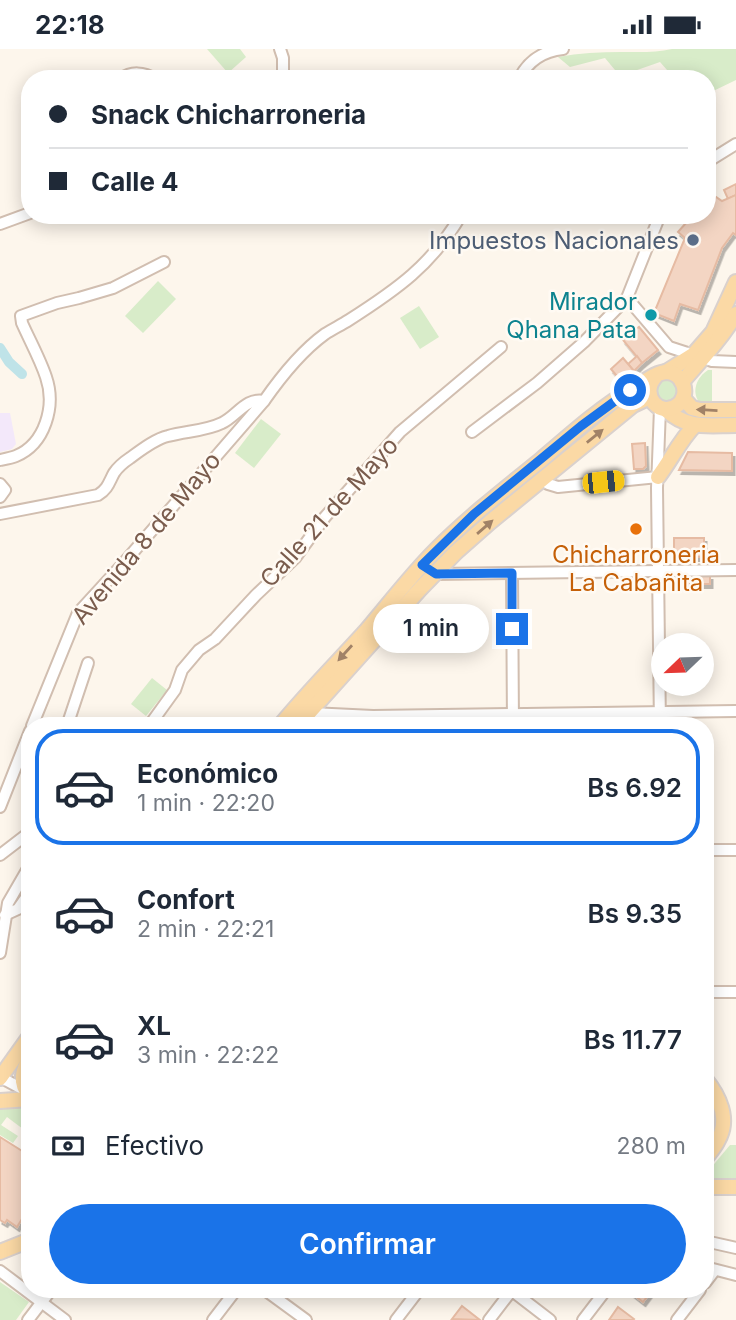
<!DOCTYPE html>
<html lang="es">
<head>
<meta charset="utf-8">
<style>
	:root { --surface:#fff; --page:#f6f6f7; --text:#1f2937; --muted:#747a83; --line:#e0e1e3; --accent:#1a73e8 }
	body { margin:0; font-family:Inter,sans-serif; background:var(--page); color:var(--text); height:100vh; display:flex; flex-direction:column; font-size:26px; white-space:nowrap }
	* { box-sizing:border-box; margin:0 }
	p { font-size:23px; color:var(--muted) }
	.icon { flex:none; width:38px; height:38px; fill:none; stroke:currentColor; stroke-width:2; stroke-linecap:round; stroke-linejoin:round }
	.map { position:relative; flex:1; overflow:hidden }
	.side { position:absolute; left:21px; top:668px; width:693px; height:581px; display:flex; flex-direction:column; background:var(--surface); border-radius:28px; box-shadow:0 4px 18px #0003 }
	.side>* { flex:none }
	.hud { position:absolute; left:21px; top:21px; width:695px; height:154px; border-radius:28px; box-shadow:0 4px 18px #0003; display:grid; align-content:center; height:154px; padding:0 28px; background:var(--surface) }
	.needle { width:46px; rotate:247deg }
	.fabs { position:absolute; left:651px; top:584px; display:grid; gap:14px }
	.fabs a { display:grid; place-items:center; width:63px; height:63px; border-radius:50%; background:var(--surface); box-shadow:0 4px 18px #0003; font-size:35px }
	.end { position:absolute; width:32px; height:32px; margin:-16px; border:9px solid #1a73e8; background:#fff; box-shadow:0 0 0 4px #fff }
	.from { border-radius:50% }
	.bubble { position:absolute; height:49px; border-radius:24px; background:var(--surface); box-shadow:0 4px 18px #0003; font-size:23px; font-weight:600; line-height:49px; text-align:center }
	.car { position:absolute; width:21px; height:42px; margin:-21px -10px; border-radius:9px; box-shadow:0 0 5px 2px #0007; background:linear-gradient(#f5c518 24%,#345 0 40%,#f5c518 0 76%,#345 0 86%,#f5c518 0) }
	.hud b { display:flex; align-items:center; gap:24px; height:66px; font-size:26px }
	.hud b+b { border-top:2px solid var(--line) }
	.hud i { width:18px; height:18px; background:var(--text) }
	ul { padding:12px 0 0; list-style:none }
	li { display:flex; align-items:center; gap:21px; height:116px; margin:0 14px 10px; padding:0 14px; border:4px solid transparent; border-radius:28px }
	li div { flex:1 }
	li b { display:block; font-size:26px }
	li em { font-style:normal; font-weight:600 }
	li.on { border-color:var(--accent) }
	li>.icon { width:63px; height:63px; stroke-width:1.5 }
	.pay { display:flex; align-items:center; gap:18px; height:77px; padding:0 28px; font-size:26px }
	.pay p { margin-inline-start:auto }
	.button { display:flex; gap:14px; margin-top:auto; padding:14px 28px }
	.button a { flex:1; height:80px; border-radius:42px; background:var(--accent); color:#fff; font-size:28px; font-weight:600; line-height:80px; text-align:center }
	.status { display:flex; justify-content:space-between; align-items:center; height:49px; padding:0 35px; background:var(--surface); direction:ltr }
	.status svg { height:19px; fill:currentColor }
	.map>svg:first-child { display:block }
</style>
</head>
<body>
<div class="status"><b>22:18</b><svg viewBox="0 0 49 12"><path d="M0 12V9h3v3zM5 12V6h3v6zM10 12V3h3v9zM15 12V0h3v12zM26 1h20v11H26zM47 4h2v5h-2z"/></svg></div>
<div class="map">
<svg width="736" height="1271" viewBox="0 0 736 1271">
	<defs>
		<filter id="shadow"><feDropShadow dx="2.5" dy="4" stdDeviation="0" flood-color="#0004"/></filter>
	</defs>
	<rect width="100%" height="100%" fill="#fdf6ec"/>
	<polygon fill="#f3e8fa" points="0,364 10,364 16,395 12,400 0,403"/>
	<g fill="#d8ecc9">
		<polygon points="207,0 240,0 246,8 228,24"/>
		<path d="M672,0H736V31L707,45V30H675L660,13L620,27L605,9L570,18L558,8C579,4 600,3 621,3C638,3 656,4 672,0Z"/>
		<polygon points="158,232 176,250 143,284 125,267"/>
		<polygon points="419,257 439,288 420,300 400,269"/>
		<path d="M708,321H712V352L699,353C691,342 697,328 708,321Z"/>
		<circle cx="666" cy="342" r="12"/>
		<polygon points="261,370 281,385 254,419 235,404"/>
		<polygon points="152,629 167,641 146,667 131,655"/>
		<path d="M705,1043C718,1062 718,1074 705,1092Z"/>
		<polygon points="0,1058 30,1059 30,1070 23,1080 7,1068 1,1076 18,1087 13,1094 0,1086"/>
		<polygon points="730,1096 736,1096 736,1132 705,1132 705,1126"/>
		<polygon points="0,1233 29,1253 16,1271 0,1271"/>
	</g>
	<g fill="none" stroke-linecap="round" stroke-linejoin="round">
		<polyline stroke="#bfe3e8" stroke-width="10" points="0,299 9,313 22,325"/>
	</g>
	<g fill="#f3d5c3" stroke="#e6bba3" stroke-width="2" filter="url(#shadow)">
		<polygon points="736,135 736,146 728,150 724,141"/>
		<polygon points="736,146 736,186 733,184 722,199 698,261 680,255 674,272 654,264 685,189 678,183 693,166 707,166 707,152 716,148 722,152"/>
		<polygon points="639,278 658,301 642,314 623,291"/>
		<polygon points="637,307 642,314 634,322 628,315"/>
		<polygon points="623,309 634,322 621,332 611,320"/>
		<polygon points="645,394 646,417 643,420 634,420 632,395"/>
		<polygon points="688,403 732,404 732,422 679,421"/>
		<rect x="674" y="489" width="30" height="19"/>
		<polygon points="686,527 710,527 710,535 681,535 681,530"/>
		<polygon points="0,1088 30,1107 30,1168 25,1165 17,1178 7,1171 5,1174 0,1171"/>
		<polygon points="632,1241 652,1241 643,1253 630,1243"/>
		<polygon points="462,1257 480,1271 452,1270"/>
		<polygon points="618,1258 634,1270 633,1271 609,1271"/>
	</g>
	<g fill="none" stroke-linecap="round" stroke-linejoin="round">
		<defs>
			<g id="minor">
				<polyline points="280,0 283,9 283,30"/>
				<path d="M121,30C131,22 144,23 155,30"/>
				<path d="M519,30C528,12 543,2 563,0"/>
				<polyline points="707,113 736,95"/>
				<polyline points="0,175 30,164"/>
				<polyline points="627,249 669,298 712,312 736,313"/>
				<polyline points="472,383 537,334 584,293 627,249 660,166"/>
				<path d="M0,411C5,410 11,409 16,407C45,395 56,357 46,328C40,310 30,292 22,274L21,267L57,254L79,249L113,239L164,213"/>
				<polyline points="542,430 548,435 558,438 658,428"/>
				<polyline points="0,435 5,441 0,448"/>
				<path d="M0,465L98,446C108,440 109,433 114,424C118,418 124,413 130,409C141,401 155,390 168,387C186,382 206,382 222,374C236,368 246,348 264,352"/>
				<polyline points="432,522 436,525 736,521"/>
				<polyline points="512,524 513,677"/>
				<polyline points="306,661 311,664 373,667 736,662"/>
				<path d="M32,677L78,564L122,516L264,352C280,329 303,301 325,285C333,280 341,276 349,271C396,241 432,216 461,166"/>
				<polyline points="67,677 88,614"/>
				<polyline points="149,677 175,641 182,621 199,601 215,590 256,546 295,509 325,468 400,383 501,298"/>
				<polyline points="660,677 657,439 660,359"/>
				<polyline points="0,758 30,682"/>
				<polyline points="705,801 736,801"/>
				<polyline points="0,806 30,783"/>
				<polyline points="5,866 18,860 30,843"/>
				<polyline points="0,904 8,854 30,816"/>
				<polyline points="705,943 736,943"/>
				<polyline points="0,1028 26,1042"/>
				<polyline points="705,1192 736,1199"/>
				<polyline points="705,1218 736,1226"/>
				<polyline points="0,1222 65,1271"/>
				<polyline points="705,1234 715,1221"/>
				<polyline points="265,1241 306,1271"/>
				<polyline points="511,1241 550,1271"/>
				<polyline points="28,1271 51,1241"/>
				<polyline points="213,1271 236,1241"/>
				<polyline points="396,1271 419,1241"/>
				<polyline points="489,1271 512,1241"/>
				<polyline points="583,1271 606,1241"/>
				<polyline points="677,1271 700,1241"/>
			</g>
			<g id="major">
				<polyline points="666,323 693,306 713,283 736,233"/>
				<path d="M682,333C702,310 720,291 736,265"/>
				<polyline points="683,349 692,359 700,361 736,361"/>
				<path d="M665,360C688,381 707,376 736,376"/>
				<path d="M658,428C671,411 680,391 695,376"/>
				<path d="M280,677C307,644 337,614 366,582C389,555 411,526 436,501C468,469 505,440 541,411C570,386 600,359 634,339C643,334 656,323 667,323C683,324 690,344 679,355C661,371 638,346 656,327"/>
				<polyline points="297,677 420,540 456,503 490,473 633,356 650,348"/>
				<path d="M30,1008C23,1021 18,1034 30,1046"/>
				<polyline points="0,1029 30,987"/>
				<path d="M705,1030C719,1047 730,1070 718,1091C715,1098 709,1104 705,1110"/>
				<polyline points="0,1052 30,1050"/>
				<polyline points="705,1138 736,1138"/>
				<polyline points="0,1203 30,1191"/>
			</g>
		</defs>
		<use href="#minor" stroke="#d1beb0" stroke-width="14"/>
		<use href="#major" stroke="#dad1cd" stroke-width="18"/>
		<use href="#minor" stroke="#fff" stroke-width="10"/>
		<use href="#major" stroke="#fbd9a5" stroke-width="14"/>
	</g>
	<defs><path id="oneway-solid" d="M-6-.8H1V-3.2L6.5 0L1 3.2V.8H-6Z" transform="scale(1.75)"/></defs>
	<g fill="#a18267">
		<use href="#oneway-solid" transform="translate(707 361) rotate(-177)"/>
		<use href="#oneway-solid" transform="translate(595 387) rotate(-39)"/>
		<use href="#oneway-solid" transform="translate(485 478) rotate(-41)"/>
		<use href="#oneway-solid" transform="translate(345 604) rotate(132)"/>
	</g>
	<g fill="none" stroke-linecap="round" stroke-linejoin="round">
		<polyline stroke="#1a73e8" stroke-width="9" points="512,580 512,524 436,525 422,516 474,465 581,377 630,341"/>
	</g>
	<circle fill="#5c6f8a" stroke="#fffaf3" stroke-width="2.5" cx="693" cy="191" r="7"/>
	<circle fill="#0f9aa8" stroke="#fffaf3" stroke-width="2.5" cx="651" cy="266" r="7"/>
	<circle fill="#e8710a" stroke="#fffaf3" stroke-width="2.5" cx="636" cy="480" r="7"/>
	<g text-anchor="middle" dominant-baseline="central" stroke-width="5" stroke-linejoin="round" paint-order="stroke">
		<g font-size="24" fill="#4e5e75" stroke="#fffaf3" text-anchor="end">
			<text x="679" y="191">Impuestos Nacionales</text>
		</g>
		<g font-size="24" fill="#0d838f" stroke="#fffaf3" text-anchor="end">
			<text x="637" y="252">Mirador<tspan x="637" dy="28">Qhana Pata</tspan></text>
		</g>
		<g font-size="24" fill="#7a5c4d" stroke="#fffaf3">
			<text transform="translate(329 463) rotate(-48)">Calle 21 de Mayo</text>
			<text transform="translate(146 489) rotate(-50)">Avenida 8 de Mayo</text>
		</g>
		<g font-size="24" fill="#c56008" stroke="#fffaf3">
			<text x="636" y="505">Chicharroneria<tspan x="636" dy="28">La Cabañita</tspan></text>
		</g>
	</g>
</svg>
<div class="fabs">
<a><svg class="needle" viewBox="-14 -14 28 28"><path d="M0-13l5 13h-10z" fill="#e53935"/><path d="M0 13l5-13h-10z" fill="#747a83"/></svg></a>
</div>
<i class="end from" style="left:630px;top:341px"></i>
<i class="end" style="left:512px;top:580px"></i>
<div class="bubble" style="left:373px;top:555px;width:116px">1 min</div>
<i class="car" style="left:603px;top:433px;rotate:84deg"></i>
<div class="hud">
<b><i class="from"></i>Snack Chicharroneria</b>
<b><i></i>Calle 4</b>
</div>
<section class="side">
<ul>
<li class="on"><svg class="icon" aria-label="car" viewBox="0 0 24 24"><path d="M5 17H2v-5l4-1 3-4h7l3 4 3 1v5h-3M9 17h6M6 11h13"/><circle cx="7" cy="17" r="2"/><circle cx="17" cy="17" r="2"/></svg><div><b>Económico</b><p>1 min · 22:20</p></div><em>Bs 6.92</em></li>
<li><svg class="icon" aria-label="car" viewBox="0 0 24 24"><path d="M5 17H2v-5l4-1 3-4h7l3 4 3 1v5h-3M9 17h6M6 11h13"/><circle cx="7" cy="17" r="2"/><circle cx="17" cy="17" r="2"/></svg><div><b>Confort</b><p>2 min · 22:21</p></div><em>Bs 9.35</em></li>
<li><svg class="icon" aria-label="car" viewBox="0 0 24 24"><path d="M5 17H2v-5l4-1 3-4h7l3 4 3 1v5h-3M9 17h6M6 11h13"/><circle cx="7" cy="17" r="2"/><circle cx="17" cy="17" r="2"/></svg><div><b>XL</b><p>3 min · 22:22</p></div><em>Bs 11.77</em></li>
</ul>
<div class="pay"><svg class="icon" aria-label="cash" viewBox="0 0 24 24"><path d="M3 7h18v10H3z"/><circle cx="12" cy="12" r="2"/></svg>Efectivo<p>280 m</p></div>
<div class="button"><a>Confirmar</a></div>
</section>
</div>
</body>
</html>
